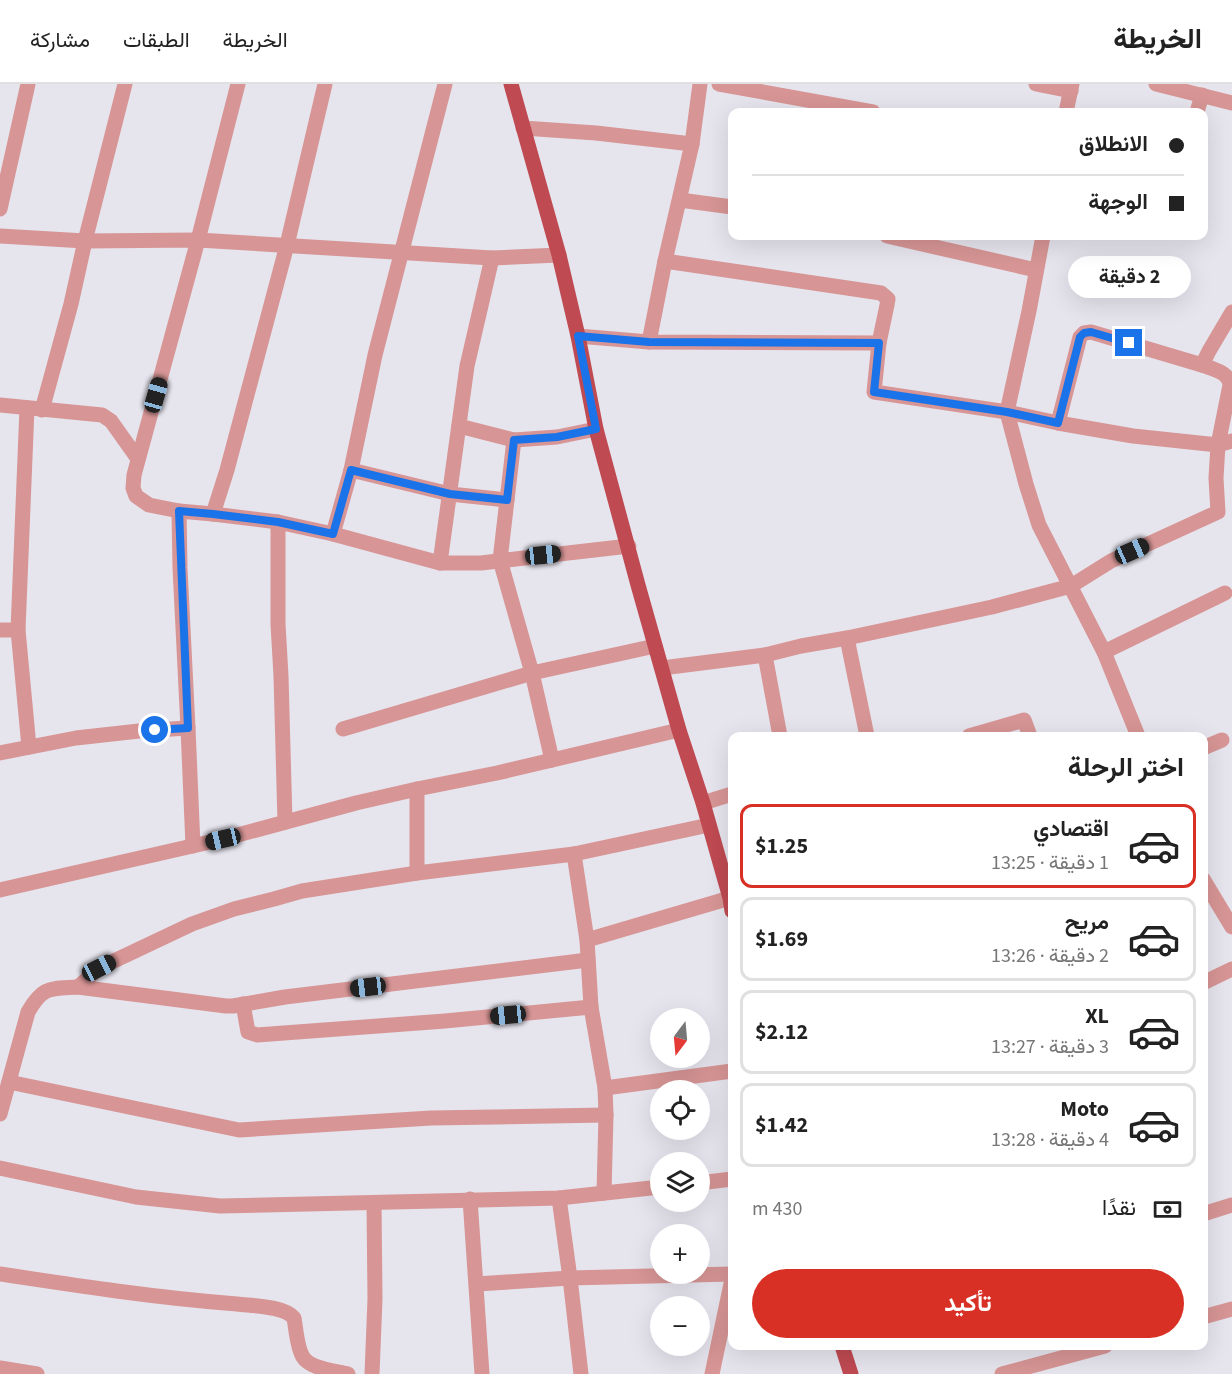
<!DOCTYPE html>
<html lang="ar">
<head>
<meta charset="utf-8">
<style>
	:root { --surface:#fff; --page:#f2f2f2; --text:#222; --muted:#767676; --line:#e0e0e0; --accent:#d93025 }
	body { margin:0; font-family:"Source Sans 3",Vazirmatn,sans-serif; background:var(--page); color:var(--text); direction:rtl; height:100vh; display:flex; flex-direction:column; font-size:22px; white-space:nowrap }
	* { box-sizing:border-box; margin:0 }
	p { font-size:20px; color:var(--muted) }
	.icon { flex:none; width:33px; height:33px; fill:none; stroke:currentColor; stroke-width:2; stroke-linecap:round; stroke-linejoin:round }
	.map { position:relative; flex:1; overflow:hidden; direction:ltr }
	.panel { position:absolute; left:728px; top:648px; width:480px; height:618px; display:flex; flex-direction:column; background:var(--surface); border-radius:12px; box-shadow:0 6px 24px #0002; direction:rtl }
	.panel>* { flex:none }
	.top-card { position:absolute; left:728px; top:24px; width:480px; height:132px; border-radius:12px; box-shadow:0 6px 24px #0002; direction:rtl; display:grid; align-content:center; height:132px; padding:0 24px; background:var(--surface) }
	.needle { width:39px; rotate:196deg }
	.controls { position:absolute; left:650px; top:924px; display:grid; gap:12px }
	.controls a { display:grid; place-items:center; width:60px; height:60px; border-radius:50%; background:var(--surface); box-shadow:0 6px 24px #0002; font-size:30px }
	.end { position:absolute; width:27px; height:27px; margin:-14px; border:8px solid #1a73e8; background:#fff; box-shadow:0 0 0 3px #fff }
	.from { border-radius:50% }
	.bubble { position:absolute; height:42px; border-radius:21px; background:var(--surface); box-shadow:0 6px 24px #0002; font-size:20px; font-weight:700; line-height:42px; text-align:center; direction:rtl }
	.car { position:absolute; width:18px; height:36px; margin:-18px -9px; border-radius:8px; box-shadow:0 0 4px 2px #0007; background:linear-gradient(#222 24%,#8ab4d8 0 40%,#222 0 76%,#8ab4d8 0 86%,#222 0) }
	.top-card b { display:flex; align-items:center; gap:21px; height:57px; font-size:22px }
	.top-card b+b { border-top:2px solid var(--line) }
	.top-card i { width:15px; height:15px; background:var(--text) }
	ul { padding:0; list-style:none }
	li { display:flex; align-items:center; gap:18px; height:84px; margin:0 12px 9px; padding:0 12px; border:3px solid var(--line); border-radius:12px }
	li div { flex:1 }
	li b { display:block; font-size:22px }
	li em { font-style:normal; font-weight:700 }
	li.active { border-color:var(--accent) }
	li>.icon { width:54px; height:54px; stroke-width:1.5 }
	h2 { padding:0 24px; font-size:27px; line-height:72px }
	.pay { display:flex; align-items:center; gap:15px; height:66px; padding:0 24px; font-size:22px }
	.pay p { margin-inline-start:auto }
	.button { display:flex; gap:12px; margin-top:auto; padding:12px 24px }
	.button a { flex:1; height:69px; border-radius:36px; background:var(--accent); color:#fff; font-size:24px; font-weight:700; line-height:69px; text-align:center }
	header { display:flex; align-items:center; gap:36px; box-sizing:border-box; height:84px; padding:0 30px; background:var(--surface); border-bottom:2px solid var(--line) }
	header strong { font-size:28px }
	nav { display:flex; gap:33px; margin-inline-start:auto; font-size:21px }
	.map>svg:first-child { display:block }
</style>
</head>
<body>
<header>
<strong>الخريطة</strong>
<nav><a>الخريطة</a><a>الطبقات</a><a>مشاركة</a></nav>
</header>
<div class="map">
<svg width="1232" height="1290" viewBox="0 0 1232 1290">
	<rect width="100%" height="100%" fill="#e6e4ed"/>
	<g fill="none" stroke-linecap="round" stroke-linejoin="round">
		<g stroke="#d79595" stroke-width="15">
			<polyline points="238,0 198,156 134,391 133,404 136,412 149,421 179,427 213,430 278,438 333,450 440,479 481,479 629,462"/>
			<polyline points="719,0 873,28"/>
			<polyline points="1036,0 1071,7"/>
			<polyline points="1156,0 1232,19"/>
			<polyline points="1066,28 1072,0"/>
			<polyline points="1197,28 1202,11"/>
			<polyline points="523,44 596,49 692,60"/>
			<polyline points="680,116 732,123"/>
			<polyline points="0,125 28,0"/>
			<polyline points="0,152 85,157 198,156 492,174 559,171"/>
			<polyline points="887,152 1036,186"/>
			<polyline points="1043,152 1029,227 1007,328 1026,400 1039,441 1104,568 1138,652"/>
			<polyline points="665,177 881,209 888,215 887,221 879,259"/>
			<polyline points="578,252 649,258 879,259 874,308 1007,328 1058,339 1133,352 1218,361 1232,357"/>
			<polyline points="649,258 665,177 692,60 700,0"/>
			<polyline points="0,321 102,331 111,337 138,375"/>
			<polyline points="42,326 71,220 85,157 125,0"/>
			<polyline points="1058,339 1080,253 1084,249 1091,248 1202,281 1209,267 1232,228"/>
			<polyline points="459,342 514,356 557,353 596,345"/>
			<polyline points="351,386 450,410 507,416 514,356"/>
			<polyline points="507,416 500,476 532,589 552,676"/>
			<polyline points="213,430 227,386 287,161 325,0"/>
			<polyline points="278,438 278,540 281,592 285,738"/>
			<polyline points="333,450 351,386 375,271 445,0"/>
			<polyline points="440,479 467,282 492,174"/>
			<polyline points="0,546 18,546 29,663"/>
			<polyline points="18,546 27,324"/>
			<polyline points="847,554 867,652"/>
			<polyline points="1104,568 1225,509"/>
			<polyline points="765,571 780,652"/>
			<path d="M662,584L765,571L801,562L847,554L992,523L1071,502L1111,477L1218,428L1216,394L1218,361L1230,301C1229,288 1213,285 1202,281"/>
			<polyline points="188,644 193,762"/>
			<polyline points="343,645 532,589 655,562"/>
			<polyline points="969,652 1024,636 1030,652"/>
			<polyline points="1203,664 1222,656"/>
			<polyline points="0,669 76,654 139,647 188,644 180,484 179,427"/>
			<polyline points="417,705 417,789"/>
			<polyline points="703,719 732,710"/>
			<polyline points="574,770 587,856 591,923 605,1004 606,1031 604,1109"/>
			<polyline points="1203,795 1232,843"/>
			<polyline points="0,806 223,755 356,719 417,705 497,689 679,646"/>
			<polyline points="587,856 730,814"/>
			<polyline points="1203,899 1232,885"/>
			<polyline points="78,903 99,884 192,840 234,825 274,815 302,807 417,789 574,770 709,741"/>
			<polyline points="243,920 248,948 257,951 445,937 591,923"/>
			<polyline points="9,998 239,1046 431,1034 606,1031"/>
			<polyline points="605,1004 732,987"/>
			<path d="M0,1030L28,928C43,902 49,905 78,903L226,922H233L285,913L588,876"/>
			<polyline points="0,1084 136,1113 220,1122 559,1114 660,1103"/>
			<polyline points="699,1099 732,1095"/>
			<polyline points="559,1114 570,1194 581,1290"/>
			<polyline points="470,1115 482,1290"/>
			<polyline points="1203,1130 1232,1121"/>
			<path d="M0,1190C79,1202 158,1214 237,1220C253,1222 284,1222 294,1234C296,1245 297,1264 303,1273C310,1285 336,1287 348,1290"/>
			<polyline points="477,1200 570,1194 732,1190"/>
			<polyline points="1203,1233 1232,1225"/>
			<polyline points="0,1284 37,1290"/>
			<polyline points="372,1290 375,1215 374,1119"/>
			<polyline points="712,1290 732,1195"/>
			<polyline points="1002,1290 1105,1262"/>
		</g>
		<g stroke="#bf4a52" stroke-width="15">
			<polyline points="511,0 559,171 578,252 596,345 638,501 679,646 703,719 730,814 732,827"/>
			<polyline points="842,1262 851,1290"/>
		</g>
	</g>
	<g fill="none" stroke-linecap="round" stroke-linejoin="round">
		<polyline stroke="#1a73e8" stroke-width="8" points="155,646 188,644 179,427 213,430 278,438 333,450 351,386 450,410 507,416 514,356 557,353 596,345 578,252 649,258 879,259 874,308 1007,328 1058,339 1080,253 1084,249 1091,248 1129,259"/>
	</g>
</svg>
<div class="controls">
<a><svg class="needle" viewBox="-14 -14 28 28"><path d="M0-13l5 13h-10z" fill="#e53935"/><path d="M0 13l5-13h-10z" fill="#767676"/></svg></a>
<a><svg class="icon" aria-label="locate" viewBox="0 0 24 24"><circle cx="12" cy="12" r="6"/><path d="M12 2v4M12 18v4M2 12h4M18 12h4"/></svg></a>
<a><svg class="icon" aria-label="layers" viewBox="0 0 24 24"><path d="M12 4l9 5-9 5-9-5zM3 14l9 5 9-5"/></svg></a>
<a>+</a>
<a>−</a>
</div>
<i class="end from" style="left:155px;top:646px"></i>
<i class="end" style="left:1129px;top:259px"></i>
<div class="bubble" style="left:1068px;top:172px;width:123px">2 دقيقة</div>
<i class="car" style="left:156px;top:311px;rotate:16deg"></i>
<i class="car" style="left:1132px;top:467px;rotate:66deg"></i>
<i class="car" style="left:543px;top:471px;rotate:84deg"></i>
<i class="car" style="left:223px;top:755px;rotate:257deg"></i>
<i class="car" style="left:99px;top:884px;rotate:63deg"></i>
<i class="car" style="left:368px;top:903px;rotate:263deg"></i>
<i class="car" style="left:508px;top:931px;rotate:264deg"></i>
<div class="top-card">
<b><i class="from"></i>الانطلاق</b>
<b><i></i>الوجهة</b>
</div>
<section class="panel">
<h2>اختر الرحلة</h2>
<ul>
<li class="active"><svg class="icon" aria-label="car" viewBox="0 0 24 24"><path d="M5 17H2v-5l4-1 3-4h7l3 4 3 1v5h-3M9 17h6M6 11h13"/><circle cx="7" cy="17" r="2"/><circle cx="17" cy="17" r="2"/></svg><div><b>اقتصادي</b><p>1 دقيقة · 13:25</p></div><em>$1.25</em></li>
<li><svg class="icon" aria-label="car" viewBox="0 0 24 24"><path d="M5 17H2v-5l4-1 3-4h7l3 4 3 1v5h-3M9 17h6M6 11h13"/><circle cx="7" cy="17" r="2"/><circle cx="17" cy="17" r="2"/></svg><div><b>مريح</b><p>2 دقيقة · 13:26</p></div><em>$1.69</em></li>
<li><svg class="icon" aria-label="car" viewBox="0 0 24 24"><path d="M5 17H2v-5l4-1 3-4h7l3 4 3 1v5h-3M9 17h6M6 11h13"/><circle cx="7" cy="17" r="2"/><circle cx="17" cy="17" r="2"/></svg><div><b>XL</b><p>3 دقيقة · 13:27</p></div><em>$2.12</em></li>
<li><svg class="icon" aria-label="car" viewBox="0 0 24 24"><path d="M5 17H2v-5l4-1 3-4h7l3 4 3 1v5h-3M9 17h6M6 11h13"/><circle cx="7" cy="17" r="2"/><circle cx="17" cy="17" r="2"/></svg><div><b>Moto</b><p>4 دقيقة · 13:28</p></div><em>$1.42</em></li>
</ul>
<div class="pay"><svg class="icon" aria-label="cash" viewBox="0 0 24 24"><path d="M3 7h18v10H3z"/><circle cx="12" cy="12" r="2"/></svg>نقدًا<p>430 m</p></div>
<div class="button"><a>تأكيد</a></div>
</section>
</div>
</body>
</html>
